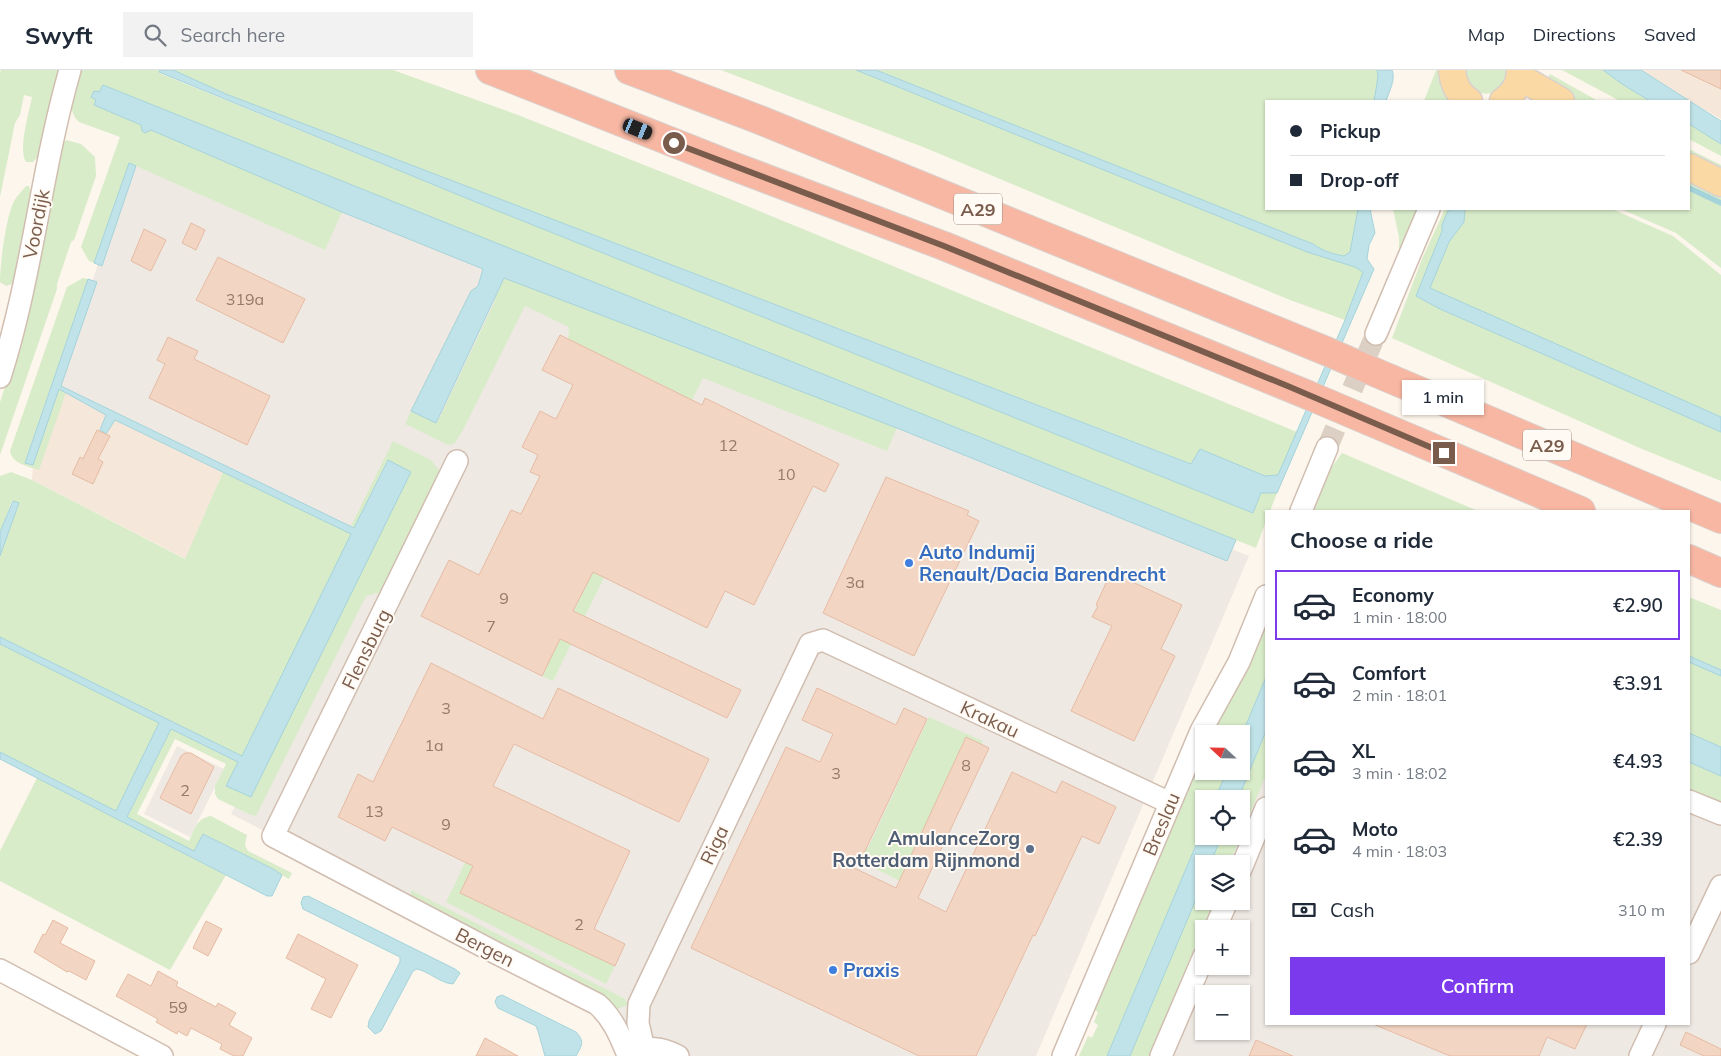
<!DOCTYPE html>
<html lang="en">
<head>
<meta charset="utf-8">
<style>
	:root { --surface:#fff; --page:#f2f2f3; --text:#1f2937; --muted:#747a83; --line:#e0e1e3; --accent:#7c3aed }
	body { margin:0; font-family:Mulish,sans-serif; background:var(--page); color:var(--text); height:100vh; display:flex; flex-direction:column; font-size:19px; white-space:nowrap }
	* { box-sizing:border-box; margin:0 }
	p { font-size:16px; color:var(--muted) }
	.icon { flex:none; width:28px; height:28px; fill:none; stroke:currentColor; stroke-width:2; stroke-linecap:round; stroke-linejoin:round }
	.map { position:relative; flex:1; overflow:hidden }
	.panel { position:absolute; left:1265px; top:440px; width:425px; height:515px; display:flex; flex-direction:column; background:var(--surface); border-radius:0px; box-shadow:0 1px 4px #0004 }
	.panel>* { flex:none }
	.hud { position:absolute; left:1265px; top:30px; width:425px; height:110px; border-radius:0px; box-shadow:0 1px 4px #0004; display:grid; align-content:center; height:110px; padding:0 25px; background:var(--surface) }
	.needle { width:32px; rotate:292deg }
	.tools { position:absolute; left:1195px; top:655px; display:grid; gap:10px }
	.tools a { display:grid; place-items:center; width:55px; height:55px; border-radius:0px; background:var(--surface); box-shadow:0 1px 4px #0004; font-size:25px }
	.end { position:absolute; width:22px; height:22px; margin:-11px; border:6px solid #7a5c4d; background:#fff; box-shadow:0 0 0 2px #fff }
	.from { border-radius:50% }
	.bubble { position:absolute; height:35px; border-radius:0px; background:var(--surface); box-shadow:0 1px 4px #0004; font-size:16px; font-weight:600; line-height:35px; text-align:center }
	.car { position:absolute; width:15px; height:30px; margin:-15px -8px; border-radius:6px; box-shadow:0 0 4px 1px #0007; background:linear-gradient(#222 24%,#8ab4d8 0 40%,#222 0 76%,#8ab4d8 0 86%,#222 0) }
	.hud b { display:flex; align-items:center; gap:18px; height:48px; font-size:19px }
	.hud b+b { border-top:1px solid var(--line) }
	.hud i { width:12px; height:12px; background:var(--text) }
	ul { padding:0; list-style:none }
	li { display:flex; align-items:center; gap:15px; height:70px; margin:0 10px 8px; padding:0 15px; border:2px solid transparent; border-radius:0px }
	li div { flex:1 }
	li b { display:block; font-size:19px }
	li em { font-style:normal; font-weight:600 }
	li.active { border-color:var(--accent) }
	li>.icon { width:45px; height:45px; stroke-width:1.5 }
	h2 { padding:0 25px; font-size:22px; line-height:60px }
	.pay { display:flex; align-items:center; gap:12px; height:55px; padding:0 25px; font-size:19px }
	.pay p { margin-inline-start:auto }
	.cta { display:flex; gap:10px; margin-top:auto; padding:10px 25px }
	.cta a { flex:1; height:58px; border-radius:0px; background:var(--accent); color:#fff; font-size:20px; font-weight:600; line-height:58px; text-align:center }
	header { display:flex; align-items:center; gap:30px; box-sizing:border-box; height:70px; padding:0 25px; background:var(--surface); border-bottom:1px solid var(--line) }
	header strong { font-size:24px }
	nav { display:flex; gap:28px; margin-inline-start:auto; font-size:18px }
	.search { width:350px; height:45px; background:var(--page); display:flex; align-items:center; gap:12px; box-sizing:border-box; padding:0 18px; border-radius:0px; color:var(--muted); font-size:19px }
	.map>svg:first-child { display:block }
</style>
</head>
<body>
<header>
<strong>Swyft</strong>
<div class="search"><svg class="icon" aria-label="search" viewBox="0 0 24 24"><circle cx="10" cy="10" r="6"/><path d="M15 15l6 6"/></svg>Search here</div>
<nav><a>Map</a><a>Directions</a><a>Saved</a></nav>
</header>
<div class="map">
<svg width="1721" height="986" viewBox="0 0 1721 986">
	<rect width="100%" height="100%" fill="#fdf6ec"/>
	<g fill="#f5e8da">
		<polygon points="1632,0 1721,0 1721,49 1689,31"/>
		<polygon points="59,319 107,345 100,360 106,364 115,350 223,402 186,489 32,410 33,395"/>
	</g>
	<g fill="#efe9e4" fill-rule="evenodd">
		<polygon points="141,55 900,345 1249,486 1036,986 636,986 606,937 231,744 366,467 55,315 92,213"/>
		<path d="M1266,639V954H1689V682L1721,696V986H1118L1212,766H1241V729H1228L1241,701ZM1204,794H1241V831H1204ZM1204,859H1241V896H1204ZM1204,924H1241V961H1204Z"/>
		<polygon points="177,676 224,699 190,767 144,744"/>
	</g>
	<g fill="#d8ecc9">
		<path d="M1,0H62L40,84L33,92H26C18,79 29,42 32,27L24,25L20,45L15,53L0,127V3Z"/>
		<path d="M80,0H160L159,3L483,135L1253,443L1261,423H1277L1270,441H1266V451L1256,478L103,15L98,23L94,21L91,26L96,30L94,35L141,55L144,63L151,59L342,142L325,180L129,93L94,193L89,191L81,177L120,67L79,52C64,38 75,17 80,0Z"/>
		<polygon points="173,0 393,0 518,45 725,127 1297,362 1278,405 1265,406 1200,379 1192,394 226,24"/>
		<polygon points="721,0 856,0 1307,182 1355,197 1363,202 1345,250 1290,230 923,77"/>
		<path d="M876,0H1377L1378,7L1374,31H1266V139H1358L1350,182L1344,186C1333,184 1323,181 1313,174Z"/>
		<polygon points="1436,0 1442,5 1450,31 1424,31"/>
		<path d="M1464,0H1507C1506,22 1487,31 1469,17Z"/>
		<polygon points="1562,0 1603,0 1622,14 1650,31 1620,31"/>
		<polygon points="1550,4 1598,31 1579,31 1545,14"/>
		<polygon points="1689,54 1721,74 1721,86 1689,69"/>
		<polygon points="66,70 81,74 95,87 96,106 74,170 71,172 57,214 57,219 0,385 0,332 14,290 61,77"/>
		<polygon points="1689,79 1721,95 1721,101 1689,85"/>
		<polygon points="1689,106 1721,122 1721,198 1676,163 1621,139 1689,139"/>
		<path d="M26,116H29L32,126L15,213L6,216L0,212C0,194 6,147 14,131C17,126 22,121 26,116Z"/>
		<polygon points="1393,139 1417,139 1399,181 1399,167"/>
		<polygon points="1445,139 1449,139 1442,155 1442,161 1417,226 1440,239 1721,362 1721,411 1642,379 1392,268 1422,189"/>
		<polygon points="1465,139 1612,139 1673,166 1721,205 1721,347 1429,218 1449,172 1464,152"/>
		<path d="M83,208L88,209L25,392L33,395L59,319L66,323L39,400C28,396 12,394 10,381L67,217Z"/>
		<polygon points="504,208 897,358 887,381 703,308 553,611 542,606 680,324 568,269 569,257 525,236 462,362 454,374 448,375 405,354 411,341 437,353 494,233 496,225"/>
		<path d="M393,371L431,390L439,400V408L382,525L376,523L366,526L256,746L249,744L218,729L215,724V716L226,694L175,669L137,744L189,771C194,759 197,748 211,746L247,765L245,775L248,781L292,803L289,809L204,764L195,782L127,748L171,659L238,692L227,716L411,402L387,390L354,458L351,456Z"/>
		<polygon points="1342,383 1478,441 1313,441 1329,401"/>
		<polygon points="11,402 32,410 185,489 223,402 352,463 242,686 0,567 0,486 19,434 12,431 0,462 0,406"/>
		<polygon points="1689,527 1721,540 1721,677 1689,663"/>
		<polygon points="1266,551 1266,607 1241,667 1241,664 1208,664"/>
		<polygon points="0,574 159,653 117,742 0,682"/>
		<polygon points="929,647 983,671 911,816 836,780 843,767 868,778"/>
		<polygon points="1266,661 1266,705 1241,765 1241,729 1238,729"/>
		<polygon points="1204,673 1204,701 1227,701 1215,729 1204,729 1204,756 1107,986 1079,986 1088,966 1092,968 1098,955 1094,952 1098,942 1093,939"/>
		<polygon points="1689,692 1721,706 1721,734 1689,720"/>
		<polygon points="37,708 226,805 170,900 0,811 0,781"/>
		<polygon points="1222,766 1241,766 1229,794 1210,794"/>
		<polygon points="475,772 483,776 460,823 615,896 606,914 446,832"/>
		<polygon points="1204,810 1204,831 1214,831 1149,986 1130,986"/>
		<polygon points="411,820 625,929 628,935 617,939 608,930 414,829 411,825"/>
	</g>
	<g fill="#bfe3e8" stroke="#a5d3da">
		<path d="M160,0H173L226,24L1191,394L1200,379L1265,406L1278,405L1345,250L1363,202L1355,197L1307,182L856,0H876L1313,174C1323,181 1332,184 1344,186L1350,182L1358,139H1370L1375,163L1369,175L1367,189L1374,199L1277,423H1261L1253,443L483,135L159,2Z"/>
		<path d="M1377,0H1392C1396,9 1389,22 1386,31H1374L1378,7Z"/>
		<polygon points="1603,0 1641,0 1721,51 1721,74 1689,54 1689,31 1650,31 1622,14"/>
		<polygon points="103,15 1236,470 1227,491 897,358 504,208 436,353 411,341 471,221 478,216 483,199 342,142 151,60 145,63 142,61 141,55 94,35 96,30 91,27 94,21 99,22"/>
		<polygon points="129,93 136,96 102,196 94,193"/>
		<polygon points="1449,139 1465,139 1464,152 1449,172 1430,218 1721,347 1721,362 1440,239 1416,226 1442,161 1442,155"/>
		<polygon points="88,209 97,212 61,316 354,458 388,390 411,402 251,727 226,716 238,692 171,659 127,747 194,781 203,764 273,799 282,805 272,826 267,826 0,689 0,682 116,741 159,653 0,574 0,567 242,686 351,464 115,350 106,364 100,360 106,345 59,319 33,395 25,393"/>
		<polygon points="13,431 19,433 0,486 0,462"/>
		<polygon points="1689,586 1721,600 1721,606 1689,592"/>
		<polygon points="1266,607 1266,661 1238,729 1215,729 1227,701 1241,701 1241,667"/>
		<polygon points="1689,663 1721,677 1721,706 1689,692"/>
		<polygon points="1204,756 1204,766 1222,766 1210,794 1204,794 1204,810 1130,986 1107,986"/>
		<path d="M308,826L455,899L460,903L453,914C440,913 430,902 417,899L413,901L381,961L375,964L368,957L369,951L400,892V887L303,839L301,833L303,827Z"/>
		<path d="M502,925L576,962C585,972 582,975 576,986H545L538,961L536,956L498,938L495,932L497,927Z"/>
	</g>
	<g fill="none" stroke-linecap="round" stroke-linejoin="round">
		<polyline stroke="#a5d3da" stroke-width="5.5" points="1689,118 1721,133"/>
	</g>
	<g fill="#f3d5c3" stroke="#e6bba3">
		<polygon points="1681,0 1721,0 1721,19"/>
		<polygon points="191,153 205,160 196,180 182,173"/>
		<polygon points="144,159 166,170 151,201 131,191"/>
		<polygon points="218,187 305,229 283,273 196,230"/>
		<polygon points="560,265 702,335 705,328 839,394 825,422 813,416 754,535 725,521 707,558 593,502 573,541 741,620 727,648 560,569 542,606 421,546 449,490 479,505 511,440 521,444 540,406 530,402 538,385 522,377 540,341 556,349 573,315 542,300"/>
		<polygon points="168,267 198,281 194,289 270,326 247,375 149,328 165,294 157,290"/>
		<polygon points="97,360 110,366 98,389 103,392 93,414 72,404 80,387 83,389"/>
		<polygon points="886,407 969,441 967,445 979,451 914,586 823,543"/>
		<polygon points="1111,502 1182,535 1161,579 1175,586 1134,671 1071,641 1112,556 1092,547 1098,536 1096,535"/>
		<polygon points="431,593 543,649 558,618 709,689 679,752 514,674 493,716 630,781 594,859 625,874 615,896 460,823 473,796 392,757 385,771 338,747 358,704 373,712"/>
		<polygon points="817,618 896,655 904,638 927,649 865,781 850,796 896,818 966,667 989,678 918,828 946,842 1012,702 1056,723 1062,711 1116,737 1099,774 1082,766 1035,866 1033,865 976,986 919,986 691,878 786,677 820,692 833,664 802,650"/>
		<polygon points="185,683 191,683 214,697 191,744 160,728 181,686"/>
		<polygon points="53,850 68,858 60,873 95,891 86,910 69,901 67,902 34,882 43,864 45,865"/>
		<polygon points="206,851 222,859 208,886 193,878"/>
		<polygon points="298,864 358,895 331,948 311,939 326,909 286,888"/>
		<polygon points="158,901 178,912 176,916 216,937 218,933 236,943 229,955 252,968 243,986 234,986 220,979 222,974 191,958 187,966 178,961 177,964 156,952 158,949 116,926 128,904 151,916"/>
		<polygon points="1373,954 1587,954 1575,979 1547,967 1539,986 1450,986"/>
		<polygon points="1686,962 1721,979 1721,986 1704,986 1680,975"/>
		<polygon points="485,968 518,986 476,986"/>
		<polygon points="1256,970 1293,986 1249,986"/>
	</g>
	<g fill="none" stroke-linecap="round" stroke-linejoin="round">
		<polyline stroke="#dcd0c4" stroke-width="21" stroke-dasharray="21 11" stroke-linecap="butt" points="1327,378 1376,264"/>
		<defs>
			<g id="minor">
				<polyline points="1376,264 1429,139"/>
				<path d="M0,307C32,207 41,101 70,0"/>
				<path d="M457,391L273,766L496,883L597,934C613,948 620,966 628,985"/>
				<polyline points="1301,441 1327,378"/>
				<polyline points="1689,731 1721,744"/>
				<polyline points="1241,799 1266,738"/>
				<polyline points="1215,859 1227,831"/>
				<polyline points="1689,883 1721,816"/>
				<polyline points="0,900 162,986"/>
				<polyline points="644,979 638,953 639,934 810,574 823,570 1170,733"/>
				<path d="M631,984C649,976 661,977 678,986"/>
				<polyline points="1063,986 1201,661 1239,592 1266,526"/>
				<polyline points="1161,986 1204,886"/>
				<polyline points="1640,986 1655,954"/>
			</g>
			<g id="major">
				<path d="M1452,0C1453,13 1458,24 1469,31"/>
				<polyline points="1520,7 1561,31"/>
				<path d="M1503,31C1514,24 1520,13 1520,0"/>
				<polyline points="1689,97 1721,113"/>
			</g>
			<g id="highway">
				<polyline points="490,0 730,95 944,176 1308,325"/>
				<polyline points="629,0 760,50 1326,281"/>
				<polyline points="1372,301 1721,449"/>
				<polyline points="1355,345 1581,441"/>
				<polyline points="1689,489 1721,503"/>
			</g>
		</defs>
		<use href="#minor" stroke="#d1beb0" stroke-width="24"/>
		<use href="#major" stroke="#dad1cd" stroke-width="29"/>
		<use href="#highway" stroke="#dad1cd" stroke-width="30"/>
		<use href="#minor" stroke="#fff" stroke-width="21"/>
		<use href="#major" stroke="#fbd9a5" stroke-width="26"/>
		<use href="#highway" stroke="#f7b7a3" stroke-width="28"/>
		<defs>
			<g id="highway-bridge">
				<polyline points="1326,281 1372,301"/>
				<polyline points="1308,325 1355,345"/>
			</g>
		</defs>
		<use href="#highway-bridge" stroke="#dad1cd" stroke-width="30" stroke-linecap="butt"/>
		<use href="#highway-bridge" stroke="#f7b7a3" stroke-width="28"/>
	</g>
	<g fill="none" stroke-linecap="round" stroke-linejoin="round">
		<polyline stroke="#7a5c4d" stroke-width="6" points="674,73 944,176 1290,317 1444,383"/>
	</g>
	<g fill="#3f7fe0" stroke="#fffaf3" stroke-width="2">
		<circle cx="909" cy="493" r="5"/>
		<circle cx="833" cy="900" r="5"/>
	</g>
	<circle fill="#5c6f8a" stroke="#fffaf3" stroke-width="2" cx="1030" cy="779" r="5"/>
	<g text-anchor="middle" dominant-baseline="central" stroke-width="4" stroke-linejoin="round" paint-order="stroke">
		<g font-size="16" fill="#987a6a">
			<text x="245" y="229">319a</text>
			<text x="728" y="375">12</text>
			<text x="786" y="404">10</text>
			<text x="855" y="512">3a</text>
			<text x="504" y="528">9</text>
			<text x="491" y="556">7</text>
			<text x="446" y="638">3</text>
			<text x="434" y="675">1a</text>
			<text x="966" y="695">8</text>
			<text x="836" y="703">3</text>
			<text x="185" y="720">2</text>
			<text x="374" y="741">13</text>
			<text x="446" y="754">9</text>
			<text x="579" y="854">2</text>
			<text x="178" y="937">59</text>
		</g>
		<g fill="#fffaf3" stroke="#a28b7f" stroke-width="1">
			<rect x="954" y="123.5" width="48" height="31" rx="4"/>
			<rect x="1523" y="359.5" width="48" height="31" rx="4"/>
		</g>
		<g font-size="18" font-weight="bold" fill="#7a5c4d">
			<text x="978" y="139">A29</text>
			<text x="1547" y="375">A29</text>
		</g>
		<g font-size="19" fill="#7a5c4d" stroke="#fffaf3">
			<text transform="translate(36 154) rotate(-79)">Voordijk</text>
			<text transform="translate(366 579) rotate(-64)">Flensburg</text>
			<text transform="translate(990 649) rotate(25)">Krakau</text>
			<text transform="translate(1161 754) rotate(-67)">Breslau</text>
			<text transform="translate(714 775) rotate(-65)">Riga</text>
			<text transform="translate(485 877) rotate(27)">Bergen</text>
		</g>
		<g font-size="19" font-weight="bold" fill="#366cbe" stroke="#fffaf3" text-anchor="start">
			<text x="919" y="482">Auto Indumij<tspan x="919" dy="22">Renault/Dacia Barendrecht</tspan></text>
			<text x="843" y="900">Praxis</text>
		</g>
		<g font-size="19" font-weight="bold" fill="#4e5e75" stroke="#fffaf3" text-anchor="end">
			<text x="1020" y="768">AmulanceZorg<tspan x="1020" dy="22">Rotterdam Rijnmond</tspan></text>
		</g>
	</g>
</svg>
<div class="tools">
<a><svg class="needle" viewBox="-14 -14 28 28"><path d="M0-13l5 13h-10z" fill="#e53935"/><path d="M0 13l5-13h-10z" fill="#747a83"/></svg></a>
<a><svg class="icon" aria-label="locate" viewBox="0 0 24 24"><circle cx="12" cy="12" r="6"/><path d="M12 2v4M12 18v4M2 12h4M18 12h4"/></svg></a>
<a><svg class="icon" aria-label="layers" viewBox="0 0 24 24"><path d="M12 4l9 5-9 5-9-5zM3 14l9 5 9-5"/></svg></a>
<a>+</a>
<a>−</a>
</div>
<i class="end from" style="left:674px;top:73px"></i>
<i class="end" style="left:1444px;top:383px"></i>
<div class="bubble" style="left:1402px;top:310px;width:82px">1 min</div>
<i class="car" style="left:638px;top:59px;rotate:112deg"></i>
<div class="hud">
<b><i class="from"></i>Pickup</b>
<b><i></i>Drop-off</b>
</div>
<section class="panel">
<h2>Choose a ride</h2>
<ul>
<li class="active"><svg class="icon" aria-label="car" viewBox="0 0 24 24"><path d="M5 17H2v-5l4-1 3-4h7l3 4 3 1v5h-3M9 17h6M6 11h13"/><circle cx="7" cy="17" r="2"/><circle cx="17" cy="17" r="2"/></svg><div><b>Economy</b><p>1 min · 18:00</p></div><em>€2.90</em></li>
<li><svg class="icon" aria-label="car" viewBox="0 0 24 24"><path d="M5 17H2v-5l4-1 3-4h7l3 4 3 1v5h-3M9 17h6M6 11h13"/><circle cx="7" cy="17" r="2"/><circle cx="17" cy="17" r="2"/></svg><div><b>Comfort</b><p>2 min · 18:01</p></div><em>€3.91</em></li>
<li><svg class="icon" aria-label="car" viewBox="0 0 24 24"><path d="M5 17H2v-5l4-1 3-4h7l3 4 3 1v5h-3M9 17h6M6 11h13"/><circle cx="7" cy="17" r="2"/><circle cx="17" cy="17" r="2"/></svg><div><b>XL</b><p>3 min · 18:02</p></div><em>€4.93</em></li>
<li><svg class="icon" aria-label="car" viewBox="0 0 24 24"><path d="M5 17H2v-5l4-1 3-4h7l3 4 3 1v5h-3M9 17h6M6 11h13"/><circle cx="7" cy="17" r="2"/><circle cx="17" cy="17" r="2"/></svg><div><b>Moto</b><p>4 min · 18:03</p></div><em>€2.39</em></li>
</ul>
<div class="pay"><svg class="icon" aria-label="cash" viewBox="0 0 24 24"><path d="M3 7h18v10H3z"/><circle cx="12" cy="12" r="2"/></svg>Cash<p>310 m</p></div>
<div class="cta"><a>Confirm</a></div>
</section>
</div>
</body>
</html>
